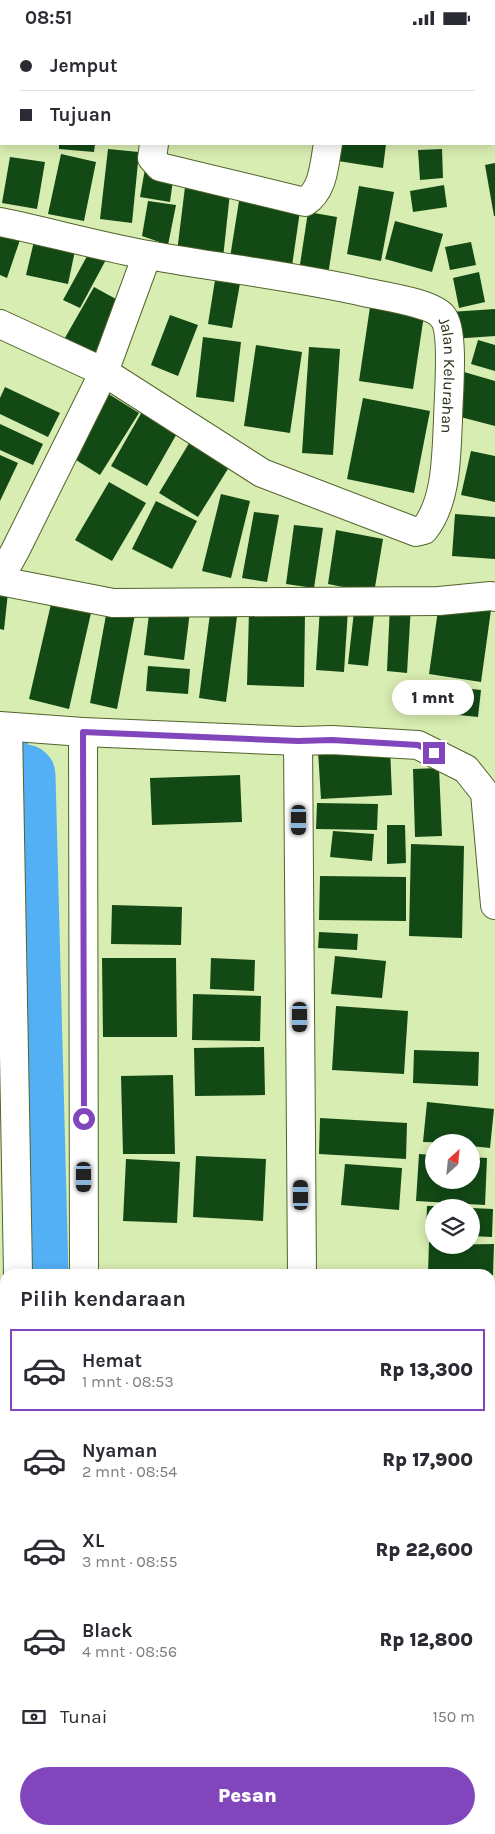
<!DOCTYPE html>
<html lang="id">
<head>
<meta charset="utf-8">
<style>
	:root { --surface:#fff; --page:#f7f7f7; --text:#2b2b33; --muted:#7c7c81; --line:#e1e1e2; --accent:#8246bc }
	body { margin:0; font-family:Karla,sans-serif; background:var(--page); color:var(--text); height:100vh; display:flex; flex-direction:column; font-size:19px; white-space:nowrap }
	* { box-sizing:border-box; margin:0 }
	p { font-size:16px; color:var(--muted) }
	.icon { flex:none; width:28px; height:28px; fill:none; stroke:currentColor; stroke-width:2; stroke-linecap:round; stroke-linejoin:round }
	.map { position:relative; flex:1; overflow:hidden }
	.details { position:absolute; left:0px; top:1234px; width:495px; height:566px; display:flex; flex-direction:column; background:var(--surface); border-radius:15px 15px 0 0; box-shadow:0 2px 12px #0003 }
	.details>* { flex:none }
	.top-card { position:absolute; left:0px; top:0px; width:495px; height:110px; box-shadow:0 2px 12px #0003; display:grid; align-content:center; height:110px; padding:0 20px; background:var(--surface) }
	.needle { width:32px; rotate:27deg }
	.fabs { position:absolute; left:425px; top:1099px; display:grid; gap:10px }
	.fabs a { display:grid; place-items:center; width:55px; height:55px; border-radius:50%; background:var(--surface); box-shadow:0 2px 12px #0003; font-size:25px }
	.end { position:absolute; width:22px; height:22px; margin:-11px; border:6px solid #8246bc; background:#fff; box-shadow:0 0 0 2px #fff }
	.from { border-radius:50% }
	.bubble { position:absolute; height:35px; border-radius:18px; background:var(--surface); box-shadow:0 2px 12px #0003; font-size:16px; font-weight:800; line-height:35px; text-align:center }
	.car { position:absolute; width:15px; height:30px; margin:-15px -8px; border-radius:6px; box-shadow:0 0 4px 1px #0007; background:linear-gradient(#222 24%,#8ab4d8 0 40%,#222 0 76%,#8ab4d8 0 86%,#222 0) }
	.top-card b { display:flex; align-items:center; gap:18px; height:48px; font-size:19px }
	.top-card b+b { border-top:1px solid var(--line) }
	.top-card i { width:12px; height:12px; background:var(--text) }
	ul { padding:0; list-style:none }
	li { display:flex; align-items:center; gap:15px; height:82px; margin:0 10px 8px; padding:0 10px; border:2px solid transparent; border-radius:0px }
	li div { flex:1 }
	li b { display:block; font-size:19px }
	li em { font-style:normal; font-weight:800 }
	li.on { border-color:var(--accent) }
	li>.icon { width:45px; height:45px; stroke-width:1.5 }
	h2 { padding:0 20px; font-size:22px; line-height:60px }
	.pay { display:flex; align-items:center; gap:12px; height:55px; padding:0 20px; font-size:19px }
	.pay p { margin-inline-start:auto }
	.cta { display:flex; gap:10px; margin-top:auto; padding:10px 20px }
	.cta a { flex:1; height:58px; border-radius:30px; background:var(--accent); color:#fff; font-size:20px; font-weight:800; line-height:58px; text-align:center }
	.status { display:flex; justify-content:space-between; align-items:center; height:35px; padding:0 25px; background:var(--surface); direction:ltr }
	.status svg { height:14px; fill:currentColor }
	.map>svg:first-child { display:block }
</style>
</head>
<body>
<div class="status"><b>08:51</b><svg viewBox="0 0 49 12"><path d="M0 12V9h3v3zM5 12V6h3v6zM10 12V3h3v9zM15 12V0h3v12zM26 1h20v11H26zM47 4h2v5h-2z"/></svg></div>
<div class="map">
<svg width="495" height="1799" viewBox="0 0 495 1799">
	<rect width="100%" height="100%" fill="#d8edb1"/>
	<polygon fill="#a4c657" points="0,1527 5,1527 5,1795 29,1795 29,1799 0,1799"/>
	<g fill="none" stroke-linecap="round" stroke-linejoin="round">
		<polyline stroke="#54b0f5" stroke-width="10" points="20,696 22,696 25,740"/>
		<g stroke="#54b0f5" stroke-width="61">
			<polyline points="25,740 38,1239"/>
			<polyline points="54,1795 55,1797"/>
		</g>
	</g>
	<g fill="#124915">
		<polygon points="59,109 95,109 94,117 59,114"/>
		<polygon points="340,109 386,109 383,133 338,126"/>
		<polygon points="108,114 139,117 132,188 100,184"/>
		<polygon points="442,114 443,143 420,145 418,115"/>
		<polygon points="61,119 96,127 84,186 48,179"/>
		<polygon points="10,122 45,127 37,174 2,168"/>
		<polygon points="495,128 495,181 494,181 485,130"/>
		<polygon points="145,134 174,138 170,167 140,162"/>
		<polygon points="444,150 447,172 413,177 410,156"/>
		<polygon points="359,151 394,157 381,226 347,219"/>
		<polygon points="185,152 230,158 223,223 177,217"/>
		<polygon points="148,166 176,170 168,210 142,201"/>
		<polygon points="239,166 300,176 291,238 229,229"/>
		<polygon points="308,177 337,182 328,240 299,236"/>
		<polygon points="395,186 443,199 432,237 385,224"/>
		<polygon points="0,192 22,199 7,243 0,240"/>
		<polygon points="35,202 76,211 68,249 26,240"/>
		<polygon points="471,207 476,230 450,235 445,212"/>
		<polygon points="92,212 108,221 80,273 63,265"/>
		<polygon points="479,237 485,267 459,273 453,243"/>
		<polygon points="216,239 241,243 232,293 208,289"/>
		<polygon points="94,252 125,269 94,326 62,308"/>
		<polygon points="370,272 424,280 413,354 359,346"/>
		<polygon points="495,274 495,301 452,304 450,277"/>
		<polygon points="170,280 198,290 178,341 151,330"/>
		<polygon points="203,302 241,307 234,367 196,362"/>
		<polygon points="478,305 495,310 495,336 471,329"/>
		<polygon points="256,310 302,317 290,398 244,391"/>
		<polygon points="309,312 340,314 333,420 302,418"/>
		<polygon points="464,337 495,346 495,391 453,380"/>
		<polygon points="5,352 60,378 48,402 0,379 0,363"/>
		<polygon points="107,358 139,378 100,440 68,420"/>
		<polygon points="363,363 430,376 414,458 347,444"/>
		<polygon points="143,375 179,395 147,451 111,431"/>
		<polygon points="0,389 43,409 33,430 0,415"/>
		<polygon points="191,405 231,429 198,482 159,458"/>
		<polygon points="471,416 495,421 495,467 461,460"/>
		<polygon points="0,420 18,428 0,466"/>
		<polygon points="109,447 146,468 112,526 75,505"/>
		<polygon points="221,459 250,466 231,543 202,536"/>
		<polygon points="156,466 197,486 172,534 132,514"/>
		<polygon points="254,477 279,480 267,547 242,543"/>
		<polygon points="455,479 495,482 495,524 452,521"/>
		<polygon points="294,490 323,493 314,553 286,549"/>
		<polygon points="336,495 383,504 374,558 328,549"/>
		<polygon points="0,547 9,548 4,595 0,594"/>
		<polygon points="355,568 375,571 368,631 348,629"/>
		<polygon points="439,568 491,575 481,647 429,639"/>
		<polygon points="51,569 91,578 69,674 29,664"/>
		<polygon points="108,569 136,574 117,674 90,668"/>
		<polygon points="390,569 411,570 407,638 387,636"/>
		<polygon points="150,571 190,576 184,625 144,620"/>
		<polygon points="211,571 238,574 226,667 199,663"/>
		<polygon points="320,572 348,574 344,637 316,635"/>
		<polygon points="249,577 305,578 304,652 247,650"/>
		<polygon points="148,631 190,634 188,659 146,656"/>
		<polygon points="414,648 481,655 478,682 411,675"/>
		<polygon points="390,712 392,760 321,764 318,716"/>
		<polygon points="439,733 442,801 415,802 413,734"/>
		<polygon points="240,740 242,787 152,790 150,743"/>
		<polygon points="317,768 378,769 377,795 316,794"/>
		<polygon points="387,790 405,790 406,828 387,829"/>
		<polygon points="333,796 374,799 372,826 330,822"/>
		<polygon points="411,809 464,811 462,903 409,901"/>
		<polygon points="320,841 406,842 406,886 319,885"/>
		<polygon points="112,870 182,872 181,910 111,909"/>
		<polygon points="319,897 358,899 357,915 318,913"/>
		<polygon points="335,921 386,926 382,963 331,959"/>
		<polygon points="102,923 176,923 177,1002 103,1002"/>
		<polygon points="211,923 255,925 254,956 210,954"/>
		<polygon points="193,959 261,961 260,1006 192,1005"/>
		<polygon points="336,971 408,976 404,1039 332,1035"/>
		<polygon points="264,1012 265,1060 195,1061 194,1013"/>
		<polygon points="414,1015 479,1017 478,1051 413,1048"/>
		<polygon points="173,1040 175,1119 123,1119 121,1041"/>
		<polygon points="427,1067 494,1074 490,1113 471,1111 471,1108 423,1107"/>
		<polygon points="320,1083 407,1088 406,1124 319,1119"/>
		<polygon points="419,1119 434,1120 434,1145 471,1145 471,1122 487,1123 485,1170 416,1166"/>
		<polygon points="196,1121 266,1124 263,1186 193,1182"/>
		<polygon points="126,1124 180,1127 177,1188 123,1186"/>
		<polygon points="345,1129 402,1133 399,1175 341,1170"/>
		<polygon points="427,1171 434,1171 434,1199 426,1199"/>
		<polygon points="471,1173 493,1174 492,1202 471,1201"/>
		<polygon points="429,1207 434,1207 434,1210 494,1209 493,1240 428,1239"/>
		<polygon points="490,1248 494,1248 495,1293 490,1293"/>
		<polygon points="494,1388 495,1388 495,1440 490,1439 490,1407"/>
		<polygon points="490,1483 495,1483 495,1525 490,1524"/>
		<rect x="490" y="1541" width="5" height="55"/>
		<rect x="490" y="1613" width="5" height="54"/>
		<polygon points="0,1639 3,1639 1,1670 0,1670"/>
		<polygon points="490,1679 495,1679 495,1732 490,1733"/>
		<rect x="0" y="1691" width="5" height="51"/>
	</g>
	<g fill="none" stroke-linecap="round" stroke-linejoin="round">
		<defs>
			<g id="minor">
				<polyline points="172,1 172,0"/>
				<polyline points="346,1 346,0"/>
				<polyline points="0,19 1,19"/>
				<path d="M154,109L152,123L160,132L305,167C324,155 324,129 328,109"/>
				<path id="s1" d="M0,187C49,197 98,211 148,220C220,233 293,241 364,257C382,261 433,268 443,282C455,297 448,365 448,386C446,422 447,466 424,495L416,497L262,438L104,337L147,220"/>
				<polyline points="0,289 104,337 15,516 0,543"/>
				<polyline points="0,546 113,568 439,566 491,561 495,562"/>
				<polyline points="0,691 83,697 298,706 302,1239"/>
				<polyline points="8,692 18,1239"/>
				<polyline points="83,697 84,1239"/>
				<polyline points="298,706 332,705 418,710 466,734 485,758 495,870"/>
				<polyline points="490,1479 495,1480"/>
				<polyline points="29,1795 29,1799"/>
				<polyline points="76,1799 76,1795"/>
				<polyline points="281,1799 281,1795"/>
			</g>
		</defs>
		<use href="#minor" stroke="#52632c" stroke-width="30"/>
		<use href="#minor" stroke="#fff" stroke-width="28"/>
	</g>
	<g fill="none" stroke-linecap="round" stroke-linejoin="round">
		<polyline stroke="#8246bc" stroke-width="6" points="84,1084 83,697 298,706 332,705 418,710 434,718"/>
	</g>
	<g text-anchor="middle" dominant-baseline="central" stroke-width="5" stroke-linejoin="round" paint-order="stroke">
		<g font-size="16" fill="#2a321a" stroke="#e5fbbe">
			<text stroke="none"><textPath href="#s1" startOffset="514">Jalan Kelurahan</textPath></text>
		</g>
	</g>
</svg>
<div class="fabs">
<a><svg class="needle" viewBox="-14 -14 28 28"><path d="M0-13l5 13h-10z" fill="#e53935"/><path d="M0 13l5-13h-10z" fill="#7c7c81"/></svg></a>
<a><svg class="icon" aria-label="layers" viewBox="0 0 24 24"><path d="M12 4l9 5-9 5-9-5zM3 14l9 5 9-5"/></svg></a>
</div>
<i class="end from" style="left:84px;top:1084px"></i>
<i class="end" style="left:434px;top:718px"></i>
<div class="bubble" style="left:392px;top:645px;width:82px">1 mnt</div>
<i class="car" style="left:299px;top:785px;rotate:180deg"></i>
<i class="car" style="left:300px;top:982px;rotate:180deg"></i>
<i class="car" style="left:84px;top:1142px;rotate:180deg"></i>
<i class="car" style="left:301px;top:1160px;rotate:0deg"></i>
<div class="top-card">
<b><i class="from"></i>Jemput</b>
<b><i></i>Tujuan</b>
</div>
<section class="details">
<h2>Pilih kendaraan</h2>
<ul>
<li class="on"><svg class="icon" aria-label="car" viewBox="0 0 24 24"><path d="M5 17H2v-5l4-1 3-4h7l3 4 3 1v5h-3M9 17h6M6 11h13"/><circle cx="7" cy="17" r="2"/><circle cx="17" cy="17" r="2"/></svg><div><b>Hemat</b><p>1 mnt · 08:53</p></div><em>Rp 13,300</em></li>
<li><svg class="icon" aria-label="car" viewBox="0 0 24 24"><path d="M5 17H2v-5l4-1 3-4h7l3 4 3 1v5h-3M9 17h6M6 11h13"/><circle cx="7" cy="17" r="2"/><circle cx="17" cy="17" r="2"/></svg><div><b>Nyaman</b><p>2 mnt · 08:54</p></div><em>Rp 17,900</em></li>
<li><svg class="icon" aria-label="car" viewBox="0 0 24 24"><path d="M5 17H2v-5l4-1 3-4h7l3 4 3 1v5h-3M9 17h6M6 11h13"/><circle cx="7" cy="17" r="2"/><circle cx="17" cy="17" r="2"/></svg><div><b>XL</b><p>3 mnt · 08:55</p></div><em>Rp 22,600</em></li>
<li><svg class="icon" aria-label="car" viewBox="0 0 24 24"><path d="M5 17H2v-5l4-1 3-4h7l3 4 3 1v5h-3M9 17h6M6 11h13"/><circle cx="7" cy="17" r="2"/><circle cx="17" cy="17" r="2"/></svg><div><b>Black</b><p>4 mnt · 08:56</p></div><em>Rp 12,800</em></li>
</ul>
<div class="pay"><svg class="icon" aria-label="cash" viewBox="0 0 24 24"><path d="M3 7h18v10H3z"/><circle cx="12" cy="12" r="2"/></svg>Tunai<p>150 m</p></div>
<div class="cta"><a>Pesan</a></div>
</section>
</div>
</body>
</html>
